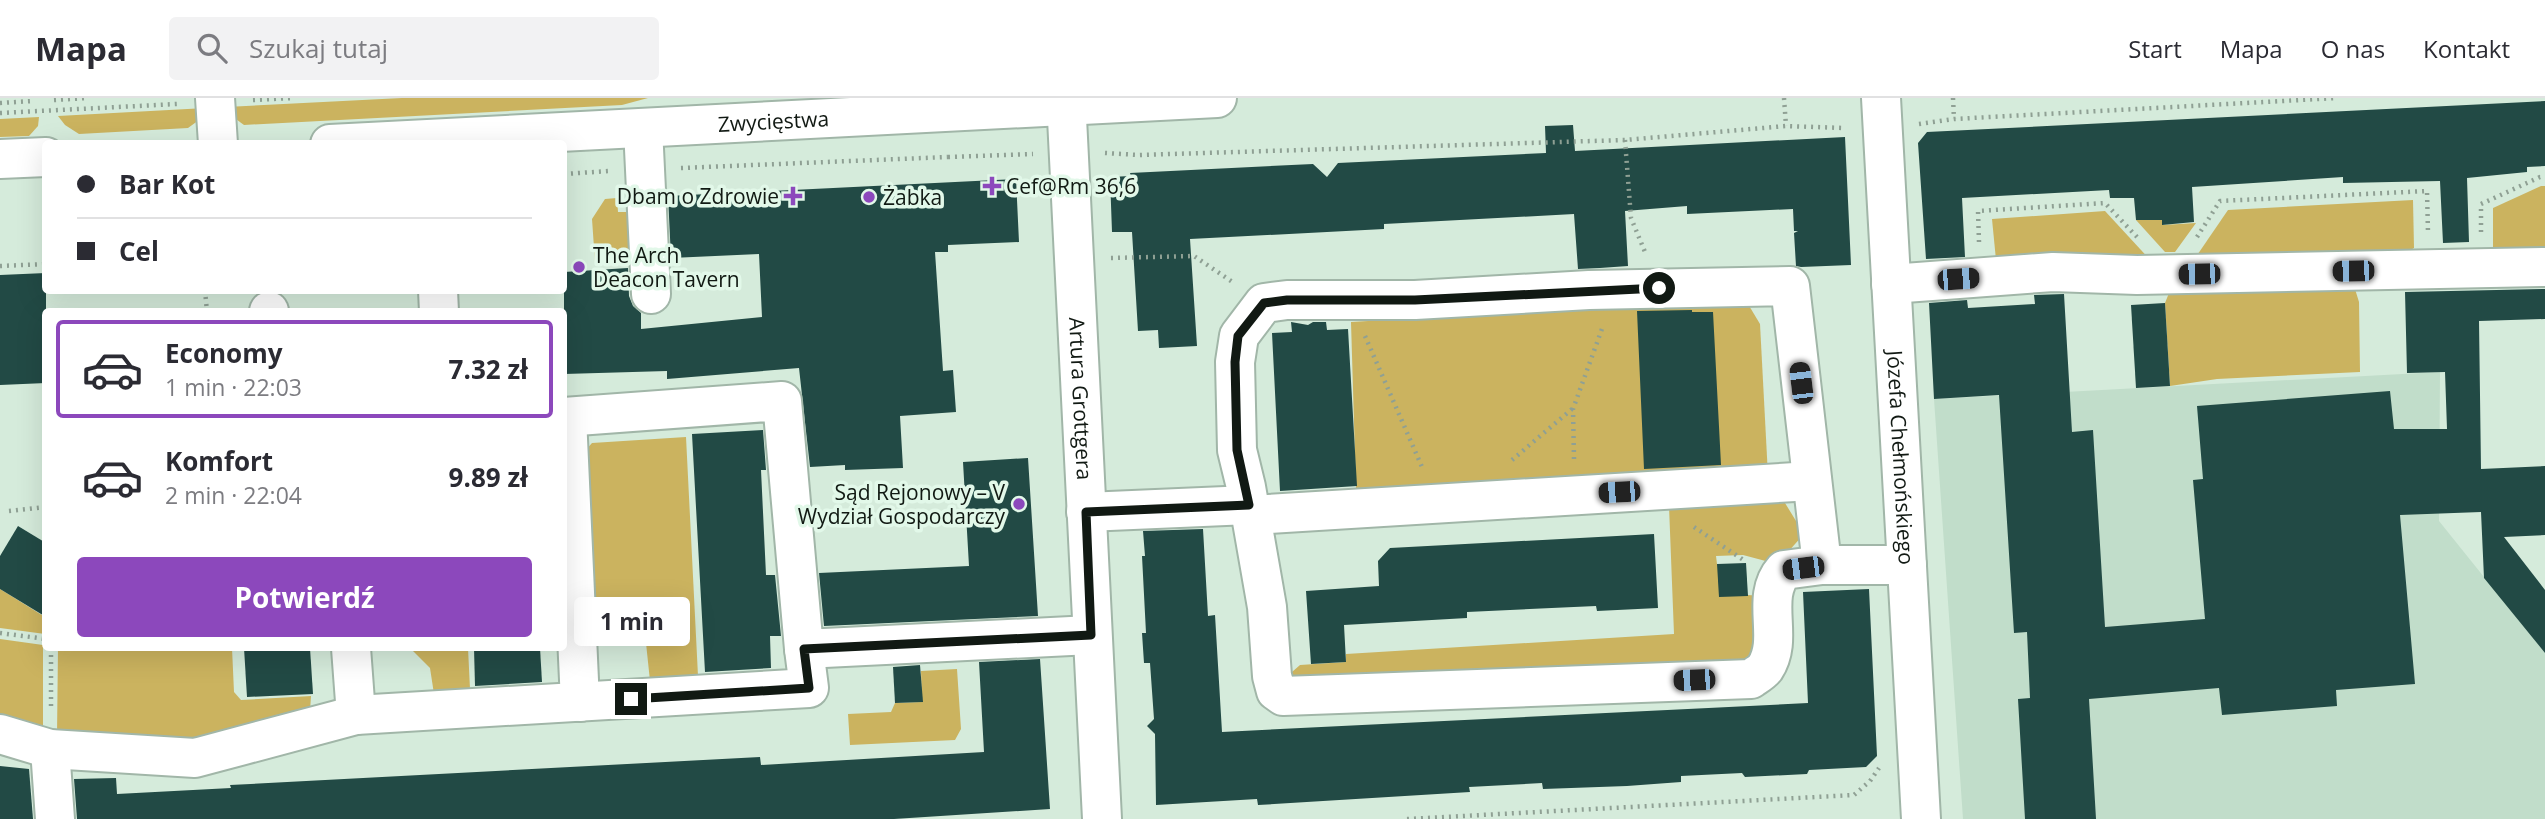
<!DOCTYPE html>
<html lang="pl">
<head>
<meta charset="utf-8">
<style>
	:root { --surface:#fff; --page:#f2f2f3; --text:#2b2b33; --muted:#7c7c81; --line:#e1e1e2; --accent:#8c48bc }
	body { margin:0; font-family:"Open Sans",sans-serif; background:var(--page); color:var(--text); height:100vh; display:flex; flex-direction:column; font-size:26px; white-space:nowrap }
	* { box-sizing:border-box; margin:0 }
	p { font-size:23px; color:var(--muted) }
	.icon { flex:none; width:38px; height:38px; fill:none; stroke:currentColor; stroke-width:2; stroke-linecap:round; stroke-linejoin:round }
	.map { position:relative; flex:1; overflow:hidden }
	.details { position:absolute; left:42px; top:210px; width:525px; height:343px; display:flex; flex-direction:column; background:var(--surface); border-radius:7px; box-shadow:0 7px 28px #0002 }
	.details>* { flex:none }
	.banner { position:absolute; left:42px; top:42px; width:525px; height:154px; border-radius:7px; box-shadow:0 7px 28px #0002; display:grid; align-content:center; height:154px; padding:0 35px; background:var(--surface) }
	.end { position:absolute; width:32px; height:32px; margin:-16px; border:9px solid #111913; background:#fff; box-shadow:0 0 0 4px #fff }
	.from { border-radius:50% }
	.bubble { position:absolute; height:49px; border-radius:7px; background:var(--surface); box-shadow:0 7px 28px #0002; font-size:23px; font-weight:700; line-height:49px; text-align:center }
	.car { position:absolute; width:21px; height:42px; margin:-21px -10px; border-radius:9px; box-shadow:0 0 5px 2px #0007; background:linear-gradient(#222 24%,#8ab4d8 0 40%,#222 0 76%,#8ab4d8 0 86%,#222 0) }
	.banner b { display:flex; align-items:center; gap:24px; height:66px; font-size:26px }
	.banner b+b { border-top:2px solid var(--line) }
	.banner i { width:18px; height:18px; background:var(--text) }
	ul { padding:12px 0 0; list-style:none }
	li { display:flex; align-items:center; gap:21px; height:98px; margin:0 14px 10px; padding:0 21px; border:4px solid transparent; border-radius:7px }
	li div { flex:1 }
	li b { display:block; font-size:26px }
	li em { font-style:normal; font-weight:700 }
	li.selected { border-color:var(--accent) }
	li>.icon { width:63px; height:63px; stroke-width:1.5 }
	.primary-button { display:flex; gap:14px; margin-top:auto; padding:14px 35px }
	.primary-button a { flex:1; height:80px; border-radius:7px; background:var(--accent); color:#fff; font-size:28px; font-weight:700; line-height:80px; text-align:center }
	header { display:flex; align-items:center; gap:42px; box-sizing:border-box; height:98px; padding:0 35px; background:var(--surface); border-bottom:2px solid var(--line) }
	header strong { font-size:33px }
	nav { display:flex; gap:38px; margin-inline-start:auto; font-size:24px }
	.search { width:490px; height:63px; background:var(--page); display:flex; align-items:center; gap:18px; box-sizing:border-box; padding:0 24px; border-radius:7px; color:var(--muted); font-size:26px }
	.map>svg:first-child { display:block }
</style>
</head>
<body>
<header>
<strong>Mapa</strong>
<div class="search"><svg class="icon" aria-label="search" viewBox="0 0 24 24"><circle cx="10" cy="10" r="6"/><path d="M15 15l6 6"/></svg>Szukaj tutaj</div>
<nav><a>Start</a><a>Mapa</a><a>O nas</a><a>Kontakt</a></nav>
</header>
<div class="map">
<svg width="2545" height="721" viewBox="0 0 2545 721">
	<rect width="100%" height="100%" fill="#d5ebdb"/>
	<polygon fill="#c1ddca" points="2440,274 2439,423 2545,555 2545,721 1963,721 1934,301"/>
	<g fill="#cbb35f">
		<polygon points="402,0 648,0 622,7 244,27 229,16 226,9"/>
		<polygon points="206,10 199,22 188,30 79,36 65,27 58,18"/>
		<polygon points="39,19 38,28 29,38 0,39 0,21"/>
		<polygon points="2541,88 2545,88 2545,154 2493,154 2493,110"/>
		<polygon points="617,100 618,114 634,114 635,163 595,164 592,121 605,101"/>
		<polygon points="2413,102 2414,150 2396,161 2189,169 2228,112"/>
		<polygon points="2105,113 2153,165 1996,162 1992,121"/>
		<polygon points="2136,122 2162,122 2163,127 2196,125 2175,154 2165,154"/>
		<polygon points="2171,190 2355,191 2359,204 2360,274 2217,281 2170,288 2165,205"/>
		<polygon points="1745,201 1760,226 1768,378 1356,391 1351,224"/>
		<polygon points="686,339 698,578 650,583 646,545 591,548 585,353 592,345"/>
		<polygon points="1785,405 1804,436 1777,466 1743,457 1716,458 1717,466 1748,497 1762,498 1753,562 1292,584 1292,574 1300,567 1346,564 1346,556 1674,536 1669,408"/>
		<polygon points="0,491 45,519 45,536 0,530"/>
		<polygon points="0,541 43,547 43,637 0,626"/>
		<polygon points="58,550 232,550 234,594 241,602 311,598 310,613 194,647 57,637"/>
		<polygon points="410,550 468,550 470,591 434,596 430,570"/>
		<polygon points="957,571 961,631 955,642 850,647 848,616 891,614 895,605 922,604 921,573"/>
	</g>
	<g fill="#224a45">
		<polygon points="2545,3 2545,68 2527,69 2527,74 2467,80 2469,144 2443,145 2440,83 2343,85 2343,79 2192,89 2194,124 2162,127 2162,122 2136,122 2134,100 2110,100 2109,92 1962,100 1965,159 1926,161 1918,45 1927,34"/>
		<polygon points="1573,27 1575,53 1845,39 1851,167 1801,169 1796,168 1794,135 1798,133 1794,133 1793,111 1687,116 1687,108 1625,113 1628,168 1600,170 1578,171 1574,116 1384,126 1384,131 1190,141 1197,248 1159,250 1158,232 1138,233 1132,134 1112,134 1110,79 1131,78 1130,75 1313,66 1327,79 1338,65 1546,55 1545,28"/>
		<polygon points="1016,81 1019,144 948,147 948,154 935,154 943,273 953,272 956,314 900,318 903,370 845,372 845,367 810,369 799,270 667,281 667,273 564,276 564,174 628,170 629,198 633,208 641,215 641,231 762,219 759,156 671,160 668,98"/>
		<polygon points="46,175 46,285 0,287 0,177"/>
		<polygon points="2545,191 2545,221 2479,223 2481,371 2545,368 2545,437 2504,439 2545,492 2545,555 2484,480 2481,414 2400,417 2415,586 2336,592 2337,608 2222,617 2219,590 2089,601 2096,721 2025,721 2018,601 2030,600 2027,534 2014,535 1999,297 1934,301 1929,205 1967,202 1968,210 2035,206 2034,197 2064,196 2072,334 2093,332 2105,529 2205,521 2193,382 2203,381 2197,308 2390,293 2394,331 2447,331 2445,274 2407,275 2405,194"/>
		<polygon points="2165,205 2170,288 2136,290 2131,207"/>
		<polygon points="1692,212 1692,214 1713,214 1721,367 1644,371 1637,213"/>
		<polygon points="1291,224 1308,227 1313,224 1326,224 1327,232 1348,231 1357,388 1280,393 1272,235 1292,234"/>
		<polygon points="763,332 766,372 761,372 766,477 775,477 781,538 770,538 771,570 705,574 692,336"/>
		<polygon points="1028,360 1038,518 824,528 819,475 969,468 963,364"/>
		<polygon points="18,428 46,445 46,519 0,491 0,458"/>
		<polygon points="1203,431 1208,518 1215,517 1222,634 1808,605 1803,494 1869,491 1877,658 1866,669 1809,672 1807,676 1745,679 1742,675 1681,678 1681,684 1627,688 1543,691 1542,685 1469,689 1470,694 1258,707 1257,701 1156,707 1155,636 1147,628 1154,621 1150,565 1144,565 1142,535 1146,535 1142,458 1145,458 1143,433"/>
		<polygon points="1654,436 1658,510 1597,513 1596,508 1467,514 1467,520 1344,527 1346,564 1311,566 1306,493 1379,488 1378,463 1390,450"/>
		<polygon points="1746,465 1748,498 1719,499 1717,466"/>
		<polygon points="244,550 310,550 313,596 247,599"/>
		<polygon points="474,550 540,550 542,584 475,588"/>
		<polygon points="1040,561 1050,711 894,721 77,721 74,681 116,680 117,696 231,690 230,687 760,659 761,667 984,654 979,564"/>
		<polygon points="920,567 923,604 895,605 893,569"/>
		<polygon points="0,668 29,671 33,721 0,721"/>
	</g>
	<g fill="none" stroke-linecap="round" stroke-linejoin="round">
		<defs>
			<g id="minor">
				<polyline points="215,0 218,46"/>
				<path id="s1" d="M1066,0L1102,721"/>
				<path id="s2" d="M1881,0L1921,721"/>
				<polyline points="643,30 651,196"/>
				<path id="s3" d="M330,46L1217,0"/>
				<polyline points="0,61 46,59"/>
				<polyline points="1891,186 2053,174 2137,177 2545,169"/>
				<polyline points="438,192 439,214"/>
				<polyline points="269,213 269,214"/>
				<polyline points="564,319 782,303 804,551 1091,537"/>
				<polyline points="567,319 580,604"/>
				<polyline points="1086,414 1249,407"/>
				<polyline points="1251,417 1812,383"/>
				<path d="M1822,467L1790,188L1589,192L1415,202H1287L1264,205L1239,238L1235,264L1237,352L1246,389L1267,509L1272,578L1276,593L1283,598L1751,581C1755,578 1762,574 1765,570C1785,540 1759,500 1784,472L1822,467H1907"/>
				<polyline points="351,550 356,617"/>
				<polyline points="0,636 50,651 195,660 356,617 809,590 804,551"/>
				<polyline points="50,651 55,721"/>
			</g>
		</defs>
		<use href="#minor" stroke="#a1b6a8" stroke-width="42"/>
		<g stroke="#8fa094" stroke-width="4.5" stroke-dasharray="2 5" stroke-linecap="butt">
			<polyline points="1784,0 1786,28"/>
			<polyline points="1953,0 1954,21"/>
			<polyline points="54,2 88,0"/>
			<polyline points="253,2 293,0"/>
			<polyline points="0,5 33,3"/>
			<polyline points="0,15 177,6"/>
			<polyline points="1919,26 1954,21 2337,0"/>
			<polyline points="1625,42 1631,120 1645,154"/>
			<polyline points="1105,55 1139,57 1625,42 1786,28 1844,30"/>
			<polyline points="948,59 1033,56"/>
			<polyline points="681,70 948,59"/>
			<polyline points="564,76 609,73"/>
			<polyline points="2481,134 2481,106 2540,79 2545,79"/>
			<polyline points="2197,139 2220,103 2427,93 2428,135"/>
			<polyline points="1979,144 1978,113 2105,105 2137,139"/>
			<polyline points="1111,160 1194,158 1234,185"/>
			<polyline points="0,168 46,166"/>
			<polyline points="205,192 207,214"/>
			<polyline points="1365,238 1422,369"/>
			<polyline points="1574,361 1573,311 1603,228"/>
			<polyline points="1512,362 1572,311"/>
			<polyline points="9,413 46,409"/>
			<polyline points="1694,429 1745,463"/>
			<polyline points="0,535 46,541"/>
			<polyline points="51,550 51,612"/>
			<polyline points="1407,721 1854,697 1870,683 1879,670"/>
		</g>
		<use href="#minor" stroke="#fff" stroke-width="38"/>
	</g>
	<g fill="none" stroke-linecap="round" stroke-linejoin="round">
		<polyline stroke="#111913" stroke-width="9" points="631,601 809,590 804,551 1091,537 1086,414 1249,407 1237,352 1235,264 1238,238 1264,205 1287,202 1415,202 1659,190"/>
	</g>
	<g fill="#8c48bc" stroke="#e2f8e9" stroke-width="2.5">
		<path d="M988.5 77.5h7v7h7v7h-7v7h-7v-7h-7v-7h7z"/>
		<path d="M789.5 87.5h7v7h7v7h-7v7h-7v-7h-7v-7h7z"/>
		<circle cx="869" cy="99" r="7"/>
		<circle cx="579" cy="169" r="7"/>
		<circle cx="1019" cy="406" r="7"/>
	</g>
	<g text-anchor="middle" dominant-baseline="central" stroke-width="7" stroke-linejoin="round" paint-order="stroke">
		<g font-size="21" fill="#111913" stroke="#e2f8e9">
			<text stroke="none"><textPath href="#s3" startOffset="444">Zwycięstwa</textPath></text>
			<text stroke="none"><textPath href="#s1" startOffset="301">Artura Grottgera</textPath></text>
			<text stroke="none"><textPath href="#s2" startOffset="360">Józefa Chełmońskiego</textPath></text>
		</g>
		<g font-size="21" fill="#111913" stroke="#e2f8e9" text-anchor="start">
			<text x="1006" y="88">Cef@Rm 36,6</text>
			<text x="779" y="98" text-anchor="end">Dbam o Zdrowie</text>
			<text x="883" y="99">Żabka</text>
			<text x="593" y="157">The Arch<tspan x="593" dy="24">Deacon Tavern</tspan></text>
			<text x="1005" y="394" text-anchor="end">Sąd Rejonowy – V<tspan x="1005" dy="24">Wydział Gospodarczy</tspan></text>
		</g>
	</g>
</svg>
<i class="end from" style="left:1659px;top:190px"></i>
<i class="end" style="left:631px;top:601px"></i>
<div class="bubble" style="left:574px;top:499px;width:116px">1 min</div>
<i class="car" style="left:2353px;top:173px;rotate:269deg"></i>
<i class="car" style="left:2199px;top:176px;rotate:269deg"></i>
<i class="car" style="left:1958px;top:181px;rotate:86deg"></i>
<i class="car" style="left:1801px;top:285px;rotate:353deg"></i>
<i class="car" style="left:1619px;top:394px;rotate:267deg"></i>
<i class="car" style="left:1803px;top:470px;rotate:263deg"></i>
<i class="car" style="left:1694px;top:582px;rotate:268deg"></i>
<div class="banner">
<b><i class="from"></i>Bar Kot</b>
<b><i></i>Cel</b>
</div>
<section class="details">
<ul>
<li class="selected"><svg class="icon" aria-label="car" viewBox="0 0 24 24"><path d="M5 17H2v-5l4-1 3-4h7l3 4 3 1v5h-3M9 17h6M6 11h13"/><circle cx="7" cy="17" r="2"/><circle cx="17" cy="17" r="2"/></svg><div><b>Economy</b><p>1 min · 22:03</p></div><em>7.32 zł</em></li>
<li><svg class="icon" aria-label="car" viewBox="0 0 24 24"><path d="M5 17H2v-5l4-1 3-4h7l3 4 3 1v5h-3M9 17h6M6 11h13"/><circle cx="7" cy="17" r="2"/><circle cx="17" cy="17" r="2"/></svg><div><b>Komfort</b><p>2 min · 22:04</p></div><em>9.89 zł</em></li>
</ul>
<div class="primary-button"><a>Potwierdź</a></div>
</section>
</div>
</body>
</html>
